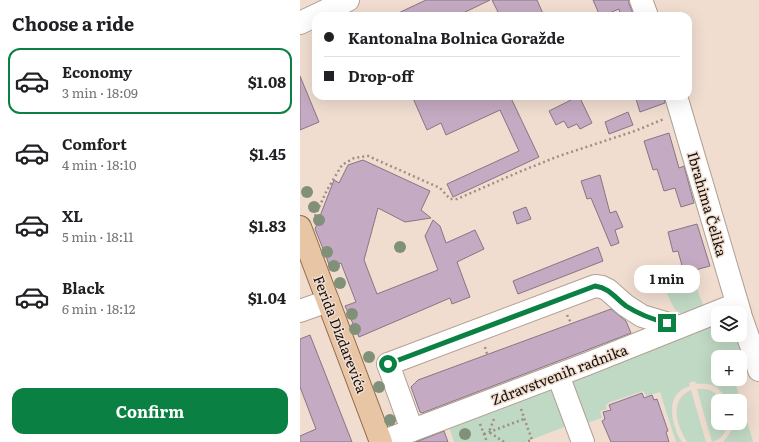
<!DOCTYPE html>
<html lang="en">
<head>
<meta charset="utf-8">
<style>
	:root { --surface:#fff; --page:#f6f6f6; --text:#202124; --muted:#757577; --line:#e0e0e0; --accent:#0b8043 }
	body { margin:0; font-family:Literata,serif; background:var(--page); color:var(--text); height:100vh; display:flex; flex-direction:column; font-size:15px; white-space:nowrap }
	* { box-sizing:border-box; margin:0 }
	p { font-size:13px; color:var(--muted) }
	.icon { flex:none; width:22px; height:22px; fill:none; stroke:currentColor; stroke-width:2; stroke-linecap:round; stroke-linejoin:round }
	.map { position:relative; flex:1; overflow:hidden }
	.panel { display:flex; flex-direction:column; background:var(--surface); width:300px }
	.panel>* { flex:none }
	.guide { position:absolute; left:12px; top:12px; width:380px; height:88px; border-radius:12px; box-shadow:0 4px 16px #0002; display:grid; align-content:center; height:88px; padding:0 12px; background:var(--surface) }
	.fabs { position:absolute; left:411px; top:306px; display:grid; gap:8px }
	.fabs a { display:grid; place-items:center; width:36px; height:36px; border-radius:8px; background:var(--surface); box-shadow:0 4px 16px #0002; font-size:20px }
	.end { position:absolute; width:18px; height:18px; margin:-9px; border:5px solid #0b8043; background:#fff; box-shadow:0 0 0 2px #fff }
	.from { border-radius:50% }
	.bubble { position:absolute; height:28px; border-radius:12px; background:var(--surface); box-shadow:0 4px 16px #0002; font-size:13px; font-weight:700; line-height:28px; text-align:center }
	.guide b { display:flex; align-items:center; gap:14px; height:38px; font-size:15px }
	.guide b+b { border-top:1px solid var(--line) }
	.guide i { width:10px; height:10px; background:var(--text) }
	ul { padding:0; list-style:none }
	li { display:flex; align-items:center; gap:12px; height:66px; margin:0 8px 6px; padding:0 4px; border:2px solid transparent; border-radius:12px }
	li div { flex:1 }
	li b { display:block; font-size:15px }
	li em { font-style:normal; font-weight:700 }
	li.on { border-color:var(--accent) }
	li>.icon { width:36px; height:36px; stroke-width:1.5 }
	h2 { padding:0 12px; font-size:18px; line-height:48px }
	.button { display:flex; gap:8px; margin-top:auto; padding:8px 12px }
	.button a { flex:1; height:46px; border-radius:12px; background:var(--accent); color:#fff; font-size:16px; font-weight:700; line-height:46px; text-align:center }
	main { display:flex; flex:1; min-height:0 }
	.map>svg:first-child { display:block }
</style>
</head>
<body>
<main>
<section class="panel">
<h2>Choose a ride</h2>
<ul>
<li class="on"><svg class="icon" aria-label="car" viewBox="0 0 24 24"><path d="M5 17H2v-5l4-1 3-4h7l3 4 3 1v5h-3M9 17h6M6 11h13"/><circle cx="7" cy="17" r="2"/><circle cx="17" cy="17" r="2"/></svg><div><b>Economy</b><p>3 min · 18:09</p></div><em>$1.08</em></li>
<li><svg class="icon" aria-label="car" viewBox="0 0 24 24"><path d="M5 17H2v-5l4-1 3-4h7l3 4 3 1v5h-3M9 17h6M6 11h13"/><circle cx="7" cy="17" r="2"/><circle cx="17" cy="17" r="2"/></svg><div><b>Comfort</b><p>4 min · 18:10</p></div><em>$1.45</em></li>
<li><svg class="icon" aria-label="car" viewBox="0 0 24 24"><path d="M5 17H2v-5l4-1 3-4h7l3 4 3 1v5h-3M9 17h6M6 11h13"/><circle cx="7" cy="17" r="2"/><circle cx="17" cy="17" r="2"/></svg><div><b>XL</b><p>5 min · 18:11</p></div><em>$1.83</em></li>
<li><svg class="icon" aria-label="car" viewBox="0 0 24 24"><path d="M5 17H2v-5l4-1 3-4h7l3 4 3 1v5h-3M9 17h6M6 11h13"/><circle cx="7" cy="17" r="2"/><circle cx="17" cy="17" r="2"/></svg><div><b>Black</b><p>6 min · 18:12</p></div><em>$1.04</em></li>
</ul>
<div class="button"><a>Confirm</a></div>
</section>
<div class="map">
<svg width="459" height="442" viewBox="0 0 459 442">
	<rect width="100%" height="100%" fill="#f0ddd0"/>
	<g fill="#c0d9c4">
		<polygon points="394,281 405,310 388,317 375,310 365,290 375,287"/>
		<path d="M418,317V335H440L451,357L440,360V357H418V379H434L453,441L450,442H423C428,436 433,431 432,423H440V401H427C419,386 413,383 396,384L395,381L389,383L390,386C386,387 382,389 379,392C366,402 374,431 382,442H376L360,392L346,396L343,391L308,403L306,406L307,409L300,411L302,418L284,424L267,375Z"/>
		<polygon points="247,387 253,390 267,426 225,442 154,442 148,424"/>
		<path d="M397,389C410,388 414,391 422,401H418V423H427C427,432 421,440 412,442Z"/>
		<path d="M391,390L406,442H387C377,426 368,400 391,390Z"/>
	</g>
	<g fill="#c4aac2" stroke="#867684">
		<polygon points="126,0 190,0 157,16 92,16"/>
		<polygon points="192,0 237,0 244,16 200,16"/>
		<polygon points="293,0 329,0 329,4 334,16 321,16 319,9 302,16 300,16"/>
		<polygon points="0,76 19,122 0,130"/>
		<polygon points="112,96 210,96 239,157 153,197 147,184 219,151 200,110 146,135 141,123 127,130"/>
		<polygon points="279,96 292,123 280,129 277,124 268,128 264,121 256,125 249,111"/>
		<polygon points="335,96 364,96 365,103 340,112"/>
		<polygon points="328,112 333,125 309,134 305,122"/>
		<polygon points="369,133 379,168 384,166 394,203 381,207 375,188 364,191 357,169 353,170 344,141"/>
		<polygon points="63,160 130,191 121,210 131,218 105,222 78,208 64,260 77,294 138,270 125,236 133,220 140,226 146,243 175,230 184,249 157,262 170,297 152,304 150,298 59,337 45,306 56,302 41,263 30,268 26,256 15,229 34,180 39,183 48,165"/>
		<polygon points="300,175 310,213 316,211 323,227 315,230 319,243 311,246 291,198 287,199 281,181"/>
		<polygon points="226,207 231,219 217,224 213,212"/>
		<polygon points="397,224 410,266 384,273 378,251 373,252 368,232"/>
		<polygon points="298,247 303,261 218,294 213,281"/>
		<polygon points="311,309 326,321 331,333 282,352 122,413 120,412 111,387 118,380"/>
		<polygon points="10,335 52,442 0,442 0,436 16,429 0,387 0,339"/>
		<polygon points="342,393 344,398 352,395 354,400 357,399 368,431 366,432 369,442 311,442 302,421 305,419 303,412 311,410 309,405"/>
		<polygon points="144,431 148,442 116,442"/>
	</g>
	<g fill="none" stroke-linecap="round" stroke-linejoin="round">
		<defs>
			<g id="minor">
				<polyline points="341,0 347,16"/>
				<polyline points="0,23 48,0"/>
				<polyline points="376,96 440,313"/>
				<polyline points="0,311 28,301"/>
				<polyline points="440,314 455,357 459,370"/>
				<polyline points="258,375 283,442"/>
				<polyline points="112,430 88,364 295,286 302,287 308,290 325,305 342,316 379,327"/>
				<polyline points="81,442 287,364 437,304"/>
			</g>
			<polyline id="major" points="0,227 81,442"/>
		</defs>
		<use href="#minor" stroke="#b1a093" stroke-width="24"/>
		<use href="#major" stroke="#936c47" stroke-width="24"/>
		<g stroke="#9d8f85" stroke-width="2.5" stroke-dasharray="2 3" stroke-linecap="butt">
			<polyline points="15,216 27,190 42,165 54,158 68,156 140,188 150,199 157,199 219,172 259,156 335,131 364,119"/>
			<polyline points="267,315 271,323"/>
			<polyline points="185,347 187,354"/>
			<polyline points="221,409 232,440 225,442"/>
			<polyline points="194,419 189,432 204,442"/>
			<polyline points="180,424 187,442"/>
			<polyline points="184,434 224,419"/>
		</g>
		<use href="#minor" stroke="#fff" stroke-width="22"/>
		<use href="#major" stroke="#e7c5a5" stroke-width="22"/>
	</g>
	<g fill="#819179">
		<circle cx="7" cy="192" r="6"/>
		<circle cx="14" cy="207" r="6"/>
		<circle cx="19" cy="220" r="6"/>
		<circle cx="100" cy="247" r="6"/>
		<circle cx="27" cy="252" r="6"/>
		<circle cx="34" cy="266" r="6"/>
		<circle cx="40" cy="283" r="6"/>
		<circle cx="52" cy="314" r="6"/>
		<circle cx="55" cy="329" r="6"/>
		<circle cx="69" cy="357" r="6"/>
		<circle cx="79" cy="387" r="6"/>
		<circle cx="90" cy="420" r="6"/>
		<circle cx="165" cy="434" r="6"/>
	</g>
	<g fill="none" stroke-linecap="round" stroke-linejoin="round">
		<path stroke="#0b8043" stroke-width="5" d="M88,364L295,286C310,288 315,298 326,306C340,315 351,319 367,323"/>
	</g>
	<g text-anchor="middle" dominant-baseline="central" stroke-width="3" stroke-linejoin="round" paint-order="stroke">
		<g font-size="14" fill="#140e09" stroke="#f0ddd0">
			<text transform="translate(408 204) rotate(74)">Ibrahima Čelika</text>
			<text transform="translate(41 334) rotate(69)">Ferida Dizdarevića</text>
			<text transform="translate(259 374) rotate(-21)">Zdravstvenih radnika</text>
		</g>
	</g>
</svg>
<div class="fabs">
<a><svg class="icon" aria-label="layers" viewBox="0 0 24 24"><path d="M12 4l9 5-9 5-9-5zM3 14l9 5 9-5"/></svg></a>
<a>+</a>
<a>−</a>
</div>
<i class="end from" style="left:88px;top:364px"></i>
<i class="end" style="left:367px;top:323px"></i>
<div class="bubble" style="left:334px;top:265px;width:66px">1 min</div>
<div class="guide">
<b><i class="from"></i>Kantonalna Bolnica Goražde</b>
<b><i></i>Drop-off</b>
</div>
</div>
</main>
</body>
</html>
